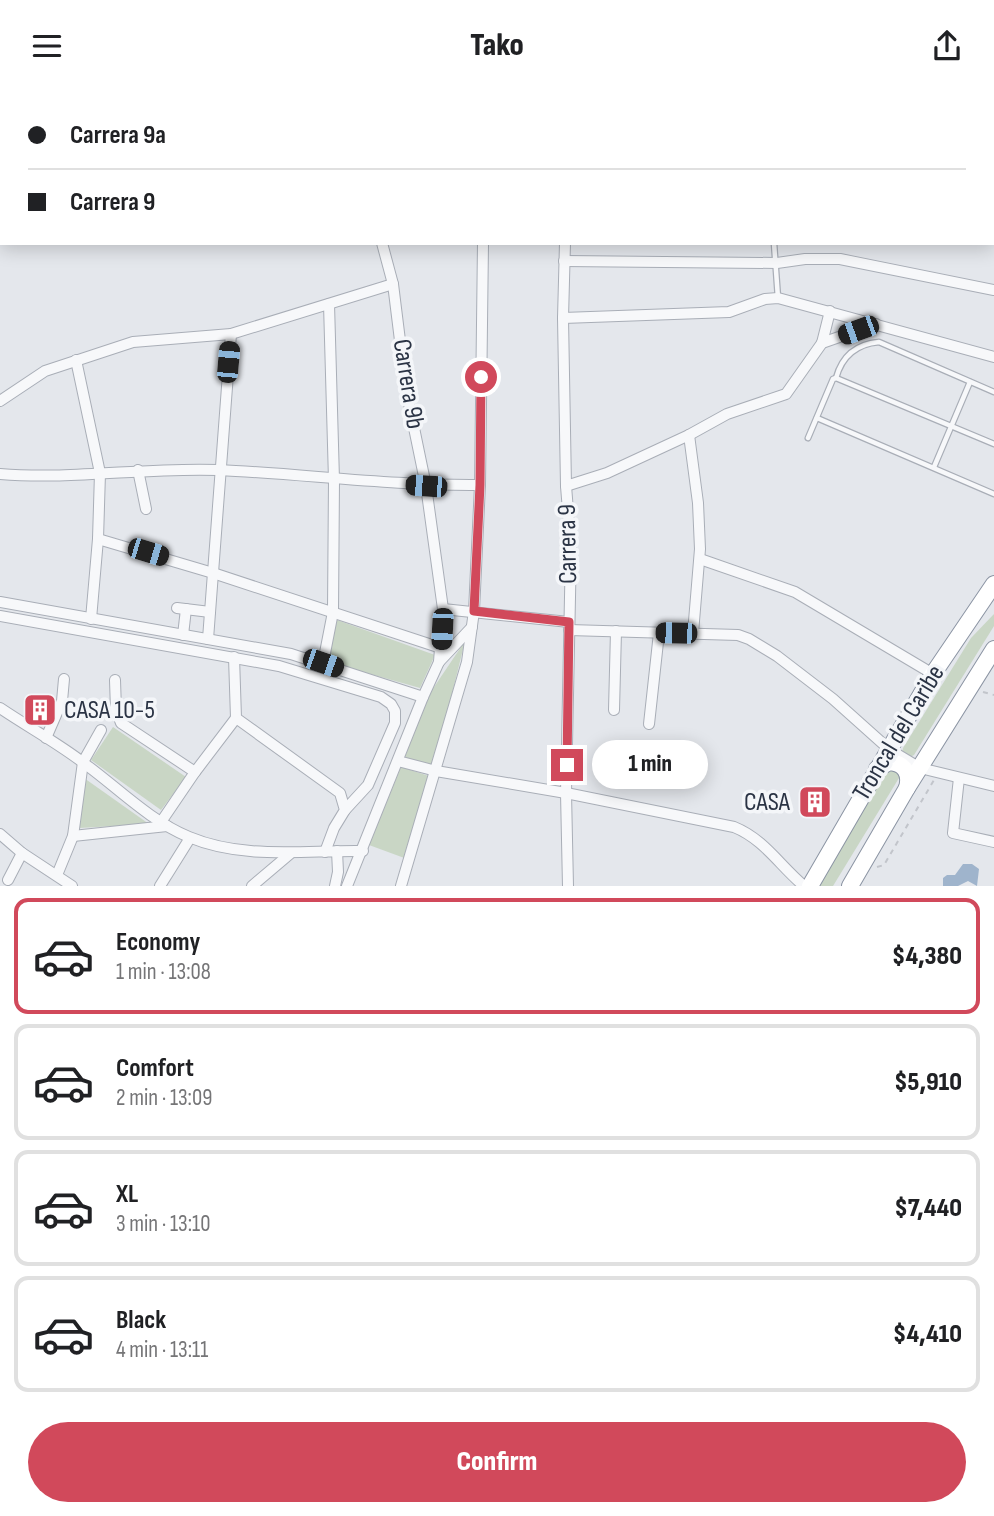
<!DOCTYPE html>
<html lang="en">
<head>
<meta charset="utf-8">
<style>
	:root { --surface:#fff; --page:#f6f6f6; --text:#202124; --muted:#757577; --line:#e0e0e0; --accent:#d1495b }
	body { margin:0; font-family:"Sofia Sans Condensed",sans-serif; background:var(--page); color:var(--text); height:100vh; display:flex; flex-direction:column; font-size:26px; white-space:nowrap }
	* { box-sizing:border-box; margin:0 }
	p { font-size:23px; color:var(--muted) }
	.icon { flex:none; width:38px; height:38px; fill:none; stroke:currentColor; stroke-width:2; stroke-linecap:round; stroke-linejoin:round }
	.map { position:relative; height:795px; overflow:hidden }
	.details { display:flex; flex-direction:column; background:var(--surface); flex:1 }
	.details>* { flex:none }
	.guide { position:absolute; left:0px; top:0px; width:994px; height:154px; box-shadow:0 4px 18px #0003; display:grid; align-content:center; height:154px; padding:0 28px; background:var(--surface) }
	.end { position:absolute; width:32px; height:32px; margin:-16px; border:9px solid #d1495b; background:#fff; box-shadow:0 0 0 4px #fff }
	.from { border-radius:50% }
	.bubble { position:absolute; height:49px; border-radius:24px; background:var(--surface); box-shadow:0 4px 18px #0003; font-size:23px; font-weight:800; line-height:49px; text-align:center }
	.car { position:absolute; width:21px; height:42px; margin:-21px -10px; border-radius:9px; box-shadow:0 0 5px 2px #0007; background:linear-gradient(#222 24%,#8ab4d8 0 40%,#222 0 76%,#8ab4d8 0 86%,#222 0) }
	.guide b { display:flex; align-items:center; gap:24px; height:66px; font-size:26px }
	.guide b+b { border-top:2px solid var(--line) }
	.guide i { width:18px; height:18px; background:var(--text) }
	ul { padding:12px 0 0; list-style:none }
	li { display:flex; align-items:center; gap:21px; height:116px; margin:0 14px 10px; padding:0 14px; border:4px solid var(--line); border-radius:14px }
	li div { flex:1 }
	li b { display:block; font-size:26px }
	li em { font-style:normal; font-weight:800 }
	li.active { border-color:var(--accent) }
	li>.icon { width:63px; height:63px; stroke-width:1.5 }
	.action { display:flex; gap:14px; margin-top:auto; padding:14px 28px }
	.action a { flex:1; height:80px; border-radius:42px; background:var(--accent); color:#fff; font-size:28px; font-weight:800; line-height:80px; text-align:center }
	header { display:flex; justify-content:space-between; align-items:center; height:91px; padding:0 28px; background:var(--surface); font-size:32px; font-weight:800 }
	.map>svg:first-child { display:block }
</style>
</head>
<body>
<header><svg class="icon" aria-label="menu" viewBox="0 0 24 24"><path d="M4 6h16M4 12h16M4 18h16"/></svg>Tako<svg class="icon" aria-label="share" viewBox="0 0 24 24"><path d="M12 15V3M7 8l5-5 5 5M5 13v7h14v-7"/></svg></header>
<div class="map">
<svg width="994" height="795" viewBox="0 0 994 795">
	<rect width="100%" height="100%" fill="#e4e7ec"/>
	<polygon fill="#d2d6de" points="572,0 777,0 777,2 573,2"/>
	<g fill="#c9d6c5">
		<polygon points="994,523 994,535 914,664 910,666 902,662 903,657 971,547"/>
		<polygon points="337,529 435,564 420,597 328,571"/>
		<polygon points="465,550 434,676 405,666 426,608"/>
		<polygon points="113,636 186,686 161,719 91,669"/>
		<polygon points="401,676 432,686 407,768 369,754"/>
		<polygon points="892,677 900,684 899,687 833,795 818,795 887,679"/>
		<polygon points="84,687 149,733 79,737"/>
	</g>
	<polygon fill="#9fb4cc" points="963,773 972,773 979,778 977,795 968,790 958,795 943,795 943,787 947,784 955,784"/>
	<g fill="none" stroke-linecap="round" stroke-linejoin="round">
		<defs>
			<g id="service">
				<polyline points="774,152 778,207"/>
				<path d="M836,287C842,265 856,253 879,251L994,301"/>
				<polyline points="817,327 994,403"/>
				<polyline points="808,347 833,288 836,287 994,353"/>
				<polyline points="934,376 970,291"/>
			</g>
			<g id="minor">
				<polyline points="185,0 205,2"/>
				<polyline points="483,0 483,2"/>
				<polyline points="785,0 786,2"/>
				<polyline points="114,2 114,0"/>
				<polyline points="273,2 274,0"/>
				<polyline points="559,2 559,0"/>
				<polyline points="905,2 905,0"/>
				<polyline points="0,117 2,116"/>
				<polyline points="992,130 994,130"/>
				<polyline points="565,152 563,227 566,395 571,457 566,702 568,795"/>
				<polyline points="564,170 777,172 805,168 840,168 994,199"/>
				<polyline points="563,227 729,221 765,208 778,207 994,266"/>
				<polyline points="822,252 830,220"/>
				<polyline points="76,269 100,382 98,448 91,528"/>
				<polyline points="0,310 45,280 133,251 231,243 393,193"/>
				<polyline points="689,344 698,412 700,458 693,542"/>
				<polyline points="138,379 146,418"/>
				<path d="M0,383C73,389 146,376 219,379C306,383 392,395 480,394"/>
				<polyline points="566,395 607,382 689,344 727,323 786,303 822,252 876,233"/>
				<polyline points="98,448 213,482 441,557"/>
				<polyline points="700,468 795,501 933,583"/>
				<polyline points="0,511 291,563 423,606"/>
				<polyline points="177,517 210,521"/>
				<polyline points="443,518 569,531"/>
				<polyline points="0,525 279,575 381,606 391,613 395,620 395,632 368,694 345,719"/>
				<polyline points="569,539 738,544 749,548 777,565 833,608 890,659 920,677 994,695"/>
				<polyline points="183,544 186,518"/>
				<polyline points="208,548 231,243"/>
				<polyline points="234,566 236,627 340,702 345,719 334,737 325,761"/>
				<polyline points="439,571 472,536"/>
				<polyline points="323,572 333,521 334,389 329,213"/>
				<polyline points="115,589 116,619 121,632 195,681"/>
				<path d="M0,617C28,636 58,652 85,673C118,697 150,730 189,746C244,769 304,759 363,760"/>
				<polyline points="614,619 616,540"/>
				<polyline points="649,633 659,542"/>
				<polyline points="46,647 62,610 64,588"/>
				<path d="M398,670L436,680L566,702L734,736C764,748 780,775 804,795"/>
				<polyline points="959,687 953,742 994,751"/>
				<polyline points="161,731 195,681 236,627"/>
				<polyline points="0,743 22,762 72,795"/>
				<polyline points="73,745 167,735"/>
				<polyline points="57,784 73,745 83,671 101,639"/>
				<polyline points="8,789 22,762"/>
				<polyline points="160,795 190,747"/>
				<polyline points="252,795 291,762"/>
				<polyline points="335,795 338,781 337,760"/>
				<polyline points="347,795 423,606 439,571 443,518 426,395 406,298 393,193 382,152"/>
				<polyline points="401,795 467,571 474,520 480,394 483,152"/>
			</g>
			<g id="trunk">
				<path d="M877,678L889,671C904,672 911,682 907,697"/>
				<polyline points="810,795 933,583 994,493"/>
				<polyline points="850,795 907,697 994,558"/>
			</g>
		</defs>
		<use href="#service" stroke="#a9aeb7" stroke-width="7"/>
		<use href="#minor" stroke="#a9aeb7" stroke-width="12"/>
		<use href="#trunk" stroke="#8b94a3" stroke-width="18"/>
		<g stroke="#c2c5cb" stroke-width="2" stroke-dasharray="5 5" stroke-linecap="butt">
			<polyline points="983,601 994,604"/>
			<polyline points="877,776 884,774 934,689"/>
		</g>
		<use href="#service" stroke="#f7f8fa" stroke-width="4.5"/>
		<use href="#minor" stroke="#f7f8fa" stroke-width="10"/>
		<use href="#trunk" stroke="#fff" stroke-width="16"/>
	</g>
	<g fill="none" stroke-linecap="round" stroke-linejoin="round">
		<polyline stroke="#d1495b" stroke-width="9" points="481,286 480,394 474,520 569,531 567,674"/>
	</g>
	<defs>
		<symbol id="building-square" viewBox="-11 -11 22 22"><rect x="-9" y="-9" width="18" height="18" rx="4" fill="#d1495b" stroke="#f4f6f9"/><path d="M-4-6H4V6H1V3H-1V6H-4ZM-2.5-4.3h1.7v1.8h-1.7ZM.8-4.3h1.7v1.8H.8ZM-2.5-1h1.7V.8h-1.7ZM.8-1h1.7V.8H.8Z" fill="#fff"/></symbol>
	</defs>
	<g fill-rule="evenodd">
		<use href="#building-square" x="21" y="600" width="38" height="38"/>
		<use href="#building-square" x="796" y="692" width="38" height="38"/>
	</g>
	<g text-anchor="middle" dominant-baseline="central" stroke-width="7" stroke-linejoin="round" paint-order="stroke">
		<g font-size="26" fill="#2b3445" stroke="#f4f6f9">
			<text transform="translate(408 293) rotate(81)">Carrera 9b</text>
			<text transform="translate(568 453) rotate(-91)">Carrera 9</text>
			<text transform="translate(899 642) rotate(-59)">Troncal del Caribe</text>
		</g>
		<g font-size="26" fill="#2b3445" stroke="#f4f6f9" text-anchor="start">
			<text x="64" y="619">CASA 10-5</text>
			<text x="790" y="711" text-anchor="end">CASA</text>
		</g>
	</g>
</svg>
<i class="end from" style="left:481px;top:286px"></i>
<i class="end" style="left:567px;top:674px"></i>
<div class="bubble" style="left:592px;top:649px;width:116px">1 min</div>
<i class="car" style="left:858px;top:239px;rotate:250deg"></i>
<i class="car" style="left:228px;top:271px;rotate:5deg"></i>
<i class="car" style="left:426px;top:395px;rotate:274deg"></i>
<i class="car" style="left:148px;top:461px;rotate:107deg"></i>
<i class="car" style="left:442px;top:538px;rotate:183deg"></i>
<i class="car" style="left:676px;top:542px;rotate:271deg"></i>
<i class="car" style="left:323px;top:572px;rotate:109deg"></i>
<div class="guide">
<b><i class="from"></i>Carrera 9a</b>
<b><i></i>Carrera 9</b>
</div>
</div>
<section class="details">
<ul>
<li class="active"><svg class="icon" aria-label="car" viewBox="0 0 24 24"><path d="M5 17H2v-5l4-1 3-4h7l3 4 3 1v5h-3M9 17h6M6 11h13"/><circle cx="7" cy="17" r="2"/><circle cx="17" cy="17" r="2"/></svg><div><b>Economy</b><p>1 min · 13:08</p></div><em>$4,380</em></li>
<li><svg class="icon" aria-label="car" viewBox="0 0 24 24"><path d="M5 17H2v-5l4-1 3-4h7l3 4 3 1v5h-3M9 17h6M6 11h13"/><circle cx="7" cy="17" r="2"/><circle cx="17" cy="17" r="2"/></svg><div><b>Comfort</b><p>2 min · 13:09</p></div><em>$5,910</em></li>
<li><svg class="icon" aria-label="car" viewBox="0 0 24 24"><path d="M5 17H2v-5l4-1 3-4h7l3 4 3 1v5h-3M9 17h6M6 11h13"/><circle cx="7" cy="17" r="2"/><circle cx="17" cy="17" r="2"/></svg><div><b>XL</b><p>3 min · 13:10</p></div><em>$7,440</em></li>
<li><svg class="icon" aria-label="car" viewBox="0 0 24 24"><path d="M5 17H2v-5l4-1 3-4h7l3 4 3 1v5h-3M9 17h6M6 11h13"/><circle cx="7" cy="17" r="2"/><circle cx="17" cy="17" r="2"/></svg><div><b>Black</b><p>4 min · 13:11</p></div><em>$4,410</em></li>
</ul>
<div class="action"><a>Confirm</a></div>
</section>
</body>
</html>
